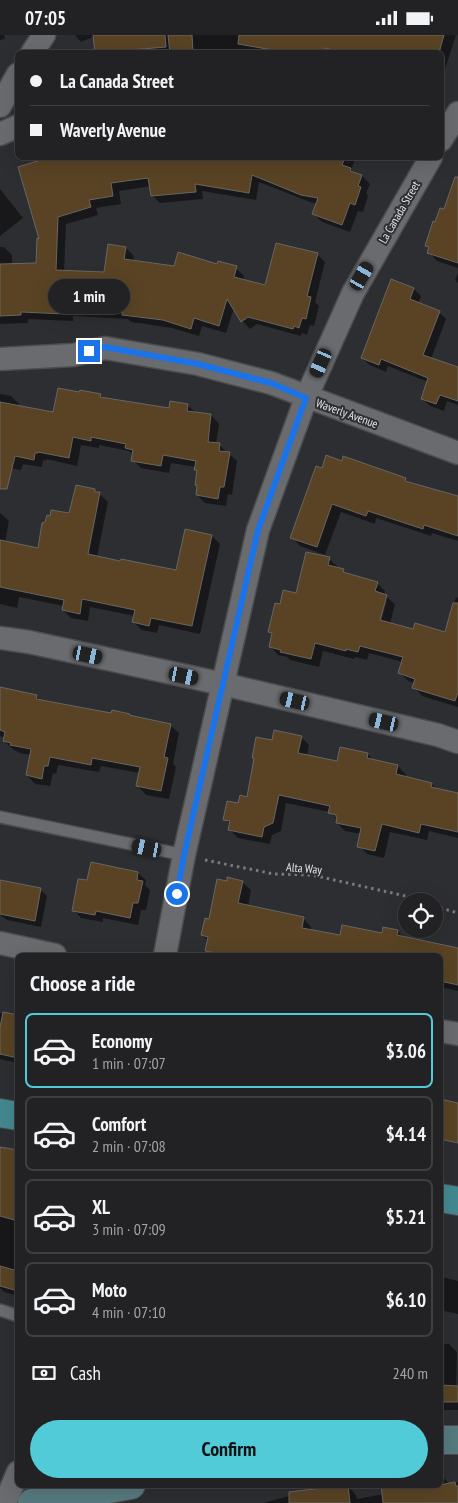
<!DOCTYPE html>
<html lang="en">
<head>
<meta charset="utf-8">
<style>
	:root { --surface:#222225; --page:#2e2f32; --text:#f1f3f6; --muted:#a2a4a7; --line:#3f3f42; --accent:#52cbd8 }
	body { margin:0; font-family:"PT Sans Narrow",sans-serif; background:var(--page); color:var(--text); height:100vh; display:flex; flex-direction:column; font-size:19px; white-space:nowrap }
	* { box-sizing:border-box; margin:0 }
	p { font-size:16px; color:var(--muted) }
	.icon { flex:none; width:28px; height:28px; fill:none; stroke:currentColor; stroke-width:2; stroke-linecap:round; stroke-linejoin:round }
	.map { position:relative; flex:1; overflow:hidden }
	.sheet { position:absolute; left:15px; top:918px; width:428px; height:535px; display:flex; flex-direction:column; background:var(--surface); border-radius:8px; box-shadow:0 5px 20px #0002,0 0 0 1px var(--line) }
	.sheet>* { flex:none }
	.top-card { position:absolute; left:15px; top:15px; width:429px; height:110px; border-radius:8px; box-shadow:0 5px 20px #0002,0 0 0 1px var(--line); display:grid; align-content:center; height:110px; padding:0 15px; background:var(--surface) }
	.buttons { position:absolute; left:398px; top:858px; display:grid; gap:10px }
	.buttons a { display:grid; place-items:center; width:45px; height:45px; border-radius:50%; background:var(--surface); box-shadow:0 5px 20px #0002,0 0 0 1px var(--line); font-size:25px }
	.end { position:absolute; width:22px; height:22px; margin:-11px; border:6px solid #1a73e8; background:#fff; box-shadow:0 0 0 2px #fff }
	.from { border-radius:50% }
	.bubble { position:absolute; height:35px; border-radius:18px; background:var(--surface); box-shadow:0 5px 20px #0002,0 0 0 1px var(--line); font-size:16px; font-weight:700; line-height:35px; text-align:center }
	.car { position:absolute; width:15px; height:30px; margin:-15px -8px; border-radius:6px; box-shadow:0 0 4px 1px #0007; background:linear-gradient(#222 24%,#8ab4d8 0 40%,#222 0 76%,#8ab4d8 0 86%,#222 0) }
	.top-card b { display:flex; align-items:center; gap:18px; height:48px; font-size:19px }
	.top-card b+b { border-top:1px solid var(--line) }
	.top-card i { width:12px; height:12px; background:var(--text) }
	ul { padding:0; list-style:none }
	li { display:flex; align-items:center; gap:15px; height:75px; margin:0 10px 8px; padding:0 5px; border:2px solid var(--line); border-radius:8px }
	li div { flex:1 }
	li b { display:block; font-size:19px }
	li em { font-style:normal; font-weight:700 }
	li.selected { border-color:var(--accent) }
	li>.icon { width:45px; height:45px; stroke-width:1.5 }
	h2 { padding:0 15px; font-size:22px; line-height:60px }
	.pay { display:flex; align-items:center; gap:12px; height:55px; padding:0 15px; font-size:19px }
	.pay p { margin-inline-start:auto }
	.cta { display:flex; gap:10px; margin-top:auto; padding:10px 15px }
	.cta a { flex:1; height:58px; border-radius:30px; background:var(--accent); color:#111; font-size:20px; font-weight:700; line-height:58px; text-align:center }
	.status { display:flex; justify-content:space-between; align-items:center; height:35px; padding:0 25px; background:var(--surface); direction:ltr }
	.status svg { height:14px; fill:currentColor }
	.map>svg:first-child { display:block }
</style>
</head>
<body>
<div class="status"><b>07:05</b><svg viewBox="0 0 49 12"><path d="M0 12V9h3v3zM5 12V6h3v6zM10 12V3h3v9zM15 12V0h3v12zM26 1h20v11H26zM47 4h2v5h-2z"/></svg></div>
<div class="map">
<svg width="458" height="1468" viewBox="0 0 458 1468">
	<rect width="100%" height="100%" fill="#2d2e31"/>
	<g fill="#0007" fill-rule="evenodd">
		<polygon points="0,0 4,0 5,4 0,5"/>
		<polygon points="75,0 456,0 441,47 441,18 96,18 95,1 81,7"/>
		<polygon points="57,122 356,122 351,135 355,139 362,141 370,149 366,158 368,161 363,177 358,176 350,197 322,187 314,179 318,169 310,167 259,147 256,165 202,156 203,164 160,168 152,160 151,151 119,156 121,169 96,173 98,180 66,189 64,237 105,239 126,213 134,221 133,226 175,232 218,231 236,233 244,241 243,246 265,252 317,219 325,227 315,267 319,271 314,291 310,290 307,300 302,298 301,301 257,289 250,294 242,286 234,273 226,298 202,291 199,301 172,293 131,287 128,284 73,281 73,286 28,284 28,288 0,289 0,212 4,212 12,220 12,230 37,229"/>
		<polygon points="458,148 458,233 437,226 429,217 430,214 426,211"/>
		<polygon points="0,154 23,183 0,201"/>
		<polygon points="458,238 458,248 455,245"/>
		<polygon points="392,245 414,254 421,261 418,269 439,277 446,284 431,324 458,333 458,370 447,366 444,376 430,371 422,364 428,347 388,331 386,337 370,330 362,323"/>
		<polygon points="0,359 11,361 19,369 19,372 54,379 100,360 104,363 170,375 187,370 196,378 211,380 219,389 216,409 219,410 237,426 232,460 228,459 226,471 205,468 197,460 198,452 196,449 198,437 196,432 171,428 169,438 141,433 133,425 134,420 129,416 99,410 99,413 81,410 77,431 46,424 46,426 43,425 42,432 23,429 21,435 0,431"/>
		<polygon points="317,433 405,444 410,449 458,461 458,506 432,498 431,501 376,483 375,489 341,477 325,520 300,511 292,502"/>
		<polygon points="95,455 108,467 97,522 177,536 212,501 220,509 200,599 159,590 157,598 142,595 133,587 135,581 90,572 88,586 71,583 63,575 64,571 19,562 17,573 0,569 0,478 9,486 5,508 39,515"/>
		<path d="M329,524L338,532L337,534L343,535L347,540L377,548L385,556L384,560L395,569L390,589L414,595L446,599L456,562L458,563V672L422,661L414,652L415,648L408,646L400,638L403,627L369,618L367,625L355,622L354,624L323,616L319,632L290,625L287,622L278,620L270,611L273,600L269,596L281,570L297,560ZM385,565H387L380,591H378Z"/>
		<polygon points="0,654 36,661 41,666 112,680 129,680 131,682 170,690 179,698 173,729 176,732 169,764 146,760 138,751 140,738 101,731 99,737 58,730 56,739 53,738 50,751 35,749 27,740 31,720 20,718 13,714 4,706 5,703 0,701"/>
		<polygon points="301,702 309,710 307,721 338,727 368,719 374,726 398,731 406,740 405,742 432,749 438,755 458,759 458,803 429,796 427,805 390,797 384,823 367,819 359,811 361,799 345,796 337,788 338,786 330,777 286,768 281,796 272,800 270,809 238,803 230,795 231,790 225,784 239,769 248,764 273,707"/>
		<polygon points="138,838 146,845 145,850 150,855 146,875 141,875 138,890 103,883 103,887 81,883 74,875 88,847"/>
		<polygon points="0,846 40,854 47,861 41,892 7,885 0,880"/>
		<polygon points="228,847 242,847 251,855 248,872 303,883 311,892 311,896 341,902 383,899 397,896 405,903 458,914 458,956 440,952 440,920 211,920 206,915 208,906 202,900"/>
		<polygon points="0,978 18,981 18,1028 0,1024"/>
		<polygon points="0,1113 18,1146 18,1261 4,1257 0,1253"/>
		<polygon points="442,1242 458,1246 458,1279 440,1275 440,1245 441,1245"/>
		<polygon points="440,1309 449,1309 457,1317 456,1354 458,1353 458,1375 440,1375"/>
		<polygon points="444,1443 449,1449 458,1447 458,1468 263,1468 289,1461 348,1451 356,1460 357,1464 384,1459 388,1450 440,1450 440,1444"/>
	</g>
	<g fill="#594324" stroke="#686663">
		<polygon points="93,0 165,0 166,12 95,18"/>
		<polygon points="168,0 192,0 193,17 170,18"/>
		<polygon points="239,0 444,0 439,18 346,18 325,13 324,18 290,18 238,9"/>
		<polygon points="50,122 345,122 342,130 351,133 350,136 362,140 358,151 361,152 355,170 350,168 342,190 312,179 318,163 301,160 252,140 249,158 195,149 196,157 151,161 148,143 111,148 113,161 89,165 91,172 58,182 56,235 104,237 108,209 126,212 124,224 174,231 178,217 217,229 218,226 237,231 234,242 265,250 276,208 318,218 307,261 311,262 306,284 302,283 299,293 294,291 293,294 248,282 241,287 227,264 219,291 194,283 191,294 163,285 122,280 122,277 65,274 65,279 21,277 21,280 0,281 0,229 36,228 37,203 39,204 18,132"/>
		<polygon points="455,142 458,142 458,228 427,218 429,212 425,211 433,186 435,187 440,173 444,174"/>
		<polygon points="391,244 414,253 410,264 440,276 423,320 458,332 458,366 440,360 436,369 421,364 428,343 381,324 379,330 361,323"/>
		<polygon points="58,353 79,357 80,355 101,359 100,362 169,373 170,366 188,369 187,376 211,379 208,407 220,408 219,416 230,417 224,452 220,452 218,464 196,460 197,450 195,450 197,435 194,435 196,426 163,420 161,431 131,426 133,415 125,413 126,409 91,402 91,406 73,402 69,423 38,417 38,418 35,418 34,425 15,421 7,454 0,454 0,367 53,377"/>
		<polygon points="326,420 342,426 343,421 406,443 405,446 458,461 458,501 424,490 423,494 368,476 366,481 332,469 317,512 290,503 316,431 322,433"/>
		<polygon points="76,450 95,454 95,457 100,457 88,519 120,526 121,524 176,535 185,494 212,500 192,591 151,583 149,591 132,587 135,575 82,564 80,579 62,575 64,565 0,552 0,505 38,513 42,488 45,487 47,480 50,481 51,475 69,478"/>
		<polygon points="306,517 330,522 328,530 344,534 343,537 378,547 375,556 387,560 380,585 413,594 415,588 445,597 453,568 458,568 458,657 455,666 412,653 415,644 398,638 403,622 360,611 358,617 346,614 346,616 315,608 311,624 280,617 281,615 269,612 272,598 268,597 275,568 280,569 283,555 296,558"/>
		<polygon points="0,652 37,660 36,664 111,678 112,675 130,679 129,680 171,689 164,722 168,723 161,756 136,751 140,732 92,723 91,730 50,722 48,731 44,731 42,744 26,740 31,714 10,710 11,708 3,706 5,697 0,695"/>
		<polygon points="274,695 302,701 298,718 337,726 340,712 368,718 367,723 398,730 396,739 432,748 431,752 458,758 458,797 421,789 419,798 382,789 375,816 357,812 361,793 336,788 337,782 336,782 336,780 328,778 330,771 279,760 273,788 264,792 262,802 228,795 230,786 223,785 227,766 238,768 240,760 247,762 254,723 252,723 256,702 272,705"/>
		<polygon points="91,827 138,837 137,845 143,846 138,868 133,868 130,883 96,876 95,880 72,876 78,844 87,845"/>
		<polygon points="227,842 243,846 238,868 304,882 302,893 340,900 342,890 382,898 383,892 398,895 397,900 458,913 458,950 440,946 440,920 226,920 205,916 208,902 201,900 205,883 209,884 217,844 227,846"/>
		<polygon points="0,845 41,853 35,886 0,879"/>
		<polygon points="3,977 18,980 18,1023 0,1019 0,992"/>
		<polygon points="440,1064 458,1068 458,1108 440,1104"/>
		<polygon points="0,1112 18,1115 18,1186 0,1181"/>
		<polygon points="0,1231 18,1236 18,1256 0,1251"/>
		<polygon points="440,1350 458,1351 458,1367 440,1367"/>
		<polygon points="455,1447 456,1451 458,1451 458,1468 383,1468 381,1450 440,1450"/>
		<polygon points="348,1450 350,1468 289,1468 289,1457"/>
	</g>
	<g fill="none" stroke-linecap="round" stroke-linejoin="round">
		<defs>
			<g id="lane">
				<polyline points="0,782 184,820"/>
				<polyline points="0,1275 18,1281"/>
			</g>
			<g id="street">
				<polyline points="32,18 44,0"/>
				<polyline points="0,71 18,39"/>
				<polyline points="0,99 18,91"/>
				<polyline points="441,105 458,78"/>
				<polyline points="0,324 73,320 105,313 198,329 271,348 458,418"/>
				<polyline points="0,603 29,607 223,649 438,700 458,707"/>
				<polyline points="0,908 55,920"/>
				<polyline points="165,920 184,820 258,495 306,363 353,258 431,122"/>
				<polyline points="440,996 458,999"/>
				<polyline points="5,1468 18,1437"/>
			</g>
			<g id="secondary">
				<polyline points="440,1405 458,1405"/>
				<polyline points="32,1468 131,1450"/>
			</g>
			<g id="primary">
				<polyline points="0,1078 18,1081"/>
				<polyline points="440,1163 458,1166"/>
			</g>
		</defs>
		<use href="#lane" stroke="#4a4c4e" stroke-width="14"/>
		<use href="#street" stroke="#4a4c4e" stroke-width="25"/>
		<use href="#secondary" stroke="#4a4c4e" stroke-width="30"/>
		<use href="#primary" stroke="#4a4c4e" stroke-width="30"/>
		<g stroke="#787a7c" stroke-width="3" stroke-dasharray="2.5 4" stroke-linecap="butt">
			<polyline points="205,825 274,839 312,840 410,862 422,866"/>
			<polyline points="434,871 458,878"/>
		</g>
		<use href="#lane" stroke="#696b6e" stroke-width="11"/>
		<use href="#street" stroke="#696b6e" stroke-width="22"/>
		<use href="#secondary" stroke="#577a7f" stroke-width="28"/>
		<use href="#primary" stroke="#448990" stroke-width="28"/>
	</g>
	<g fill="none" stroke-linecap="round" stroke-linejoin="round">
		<polyline stroke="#1a73e8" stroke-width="6" points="89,316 105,312 198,329 271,348 306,363 258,495 184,820 177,859"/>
	</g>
	<g text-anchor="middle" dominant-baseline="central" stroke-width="4" stroke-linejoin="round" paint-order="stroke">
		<g font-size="12" fill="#e2e4e5" stroke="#2d2e31">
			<text transform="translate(399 177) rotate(-60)">La Canada Street</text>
			<text transform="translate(347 378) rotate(20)">Waverly Avenue</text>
			<text transform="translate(304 833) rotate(5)">Alta Way</text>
		</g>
	</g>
</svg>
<div class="buttons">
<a><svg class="icon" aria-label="locate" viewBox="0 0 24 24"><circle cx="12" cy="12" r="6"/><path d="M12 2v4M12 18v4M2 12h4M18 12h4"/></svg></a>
</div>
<i class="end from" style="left:177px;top:859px"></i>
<i class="end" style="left:89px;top:316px"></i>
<div class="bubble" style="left:48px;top:244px;width:82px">1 min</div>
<i class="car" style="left:362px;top:241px;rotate:30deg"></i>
<i class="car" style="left:321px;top:328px;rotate:204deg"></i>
<i class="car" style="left:88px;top:620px;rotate:102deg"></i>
<i class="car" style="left:184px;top:641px;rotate:102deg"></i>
<i class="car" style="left:295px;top:666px;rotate:283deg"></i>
<i class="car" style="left:384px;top:687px;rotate:283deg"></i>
<i class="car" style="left:147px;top:813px;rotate:282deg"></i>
<div class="top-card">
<b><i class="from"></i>La Canada Street</b>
<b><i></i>Waverly Avenue</b>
</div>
<section class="sheet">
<h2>Choose a ride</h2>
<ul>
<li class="selected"><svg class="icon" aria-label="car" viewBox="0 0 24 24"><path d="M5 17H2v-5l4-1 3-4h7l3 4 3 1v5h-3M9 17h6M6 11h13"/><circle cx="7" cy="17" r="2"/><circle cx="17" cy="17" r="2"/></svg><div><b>Economy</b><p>1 min · 07:07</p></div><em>$3.06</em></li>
<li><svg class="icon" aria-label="car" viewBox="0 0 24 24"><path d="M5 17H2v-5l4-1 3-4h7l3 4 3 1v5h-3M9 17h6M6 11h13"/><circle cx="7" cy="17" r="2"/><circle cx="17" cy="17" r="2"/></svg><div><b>Comfort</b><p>2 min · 07:08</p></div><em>$4.14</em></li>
<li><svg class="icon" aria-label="car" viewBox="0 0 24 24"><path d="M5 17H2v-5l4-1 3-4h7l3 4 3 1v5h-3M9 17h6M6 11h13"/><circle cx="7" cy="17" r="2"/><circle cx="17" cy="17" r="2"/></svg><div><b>XL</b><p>3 min · 07:09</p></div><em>$5.21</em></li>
<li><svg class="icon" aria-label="car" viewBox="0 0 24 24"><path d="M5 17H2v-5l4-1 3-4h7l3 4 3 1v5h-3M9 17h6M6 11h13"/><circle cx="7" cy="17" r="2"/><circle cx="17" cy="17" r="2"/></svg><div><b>Moto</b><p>4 min · 07:10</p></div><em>$6.10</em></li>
</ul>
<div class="pay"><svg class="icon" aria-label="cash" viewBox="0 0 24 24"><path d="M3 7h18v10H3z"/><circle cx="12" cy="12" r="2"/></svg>Cash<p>240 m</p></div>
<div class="cta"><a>Confirm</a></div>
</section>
</div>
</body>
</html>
